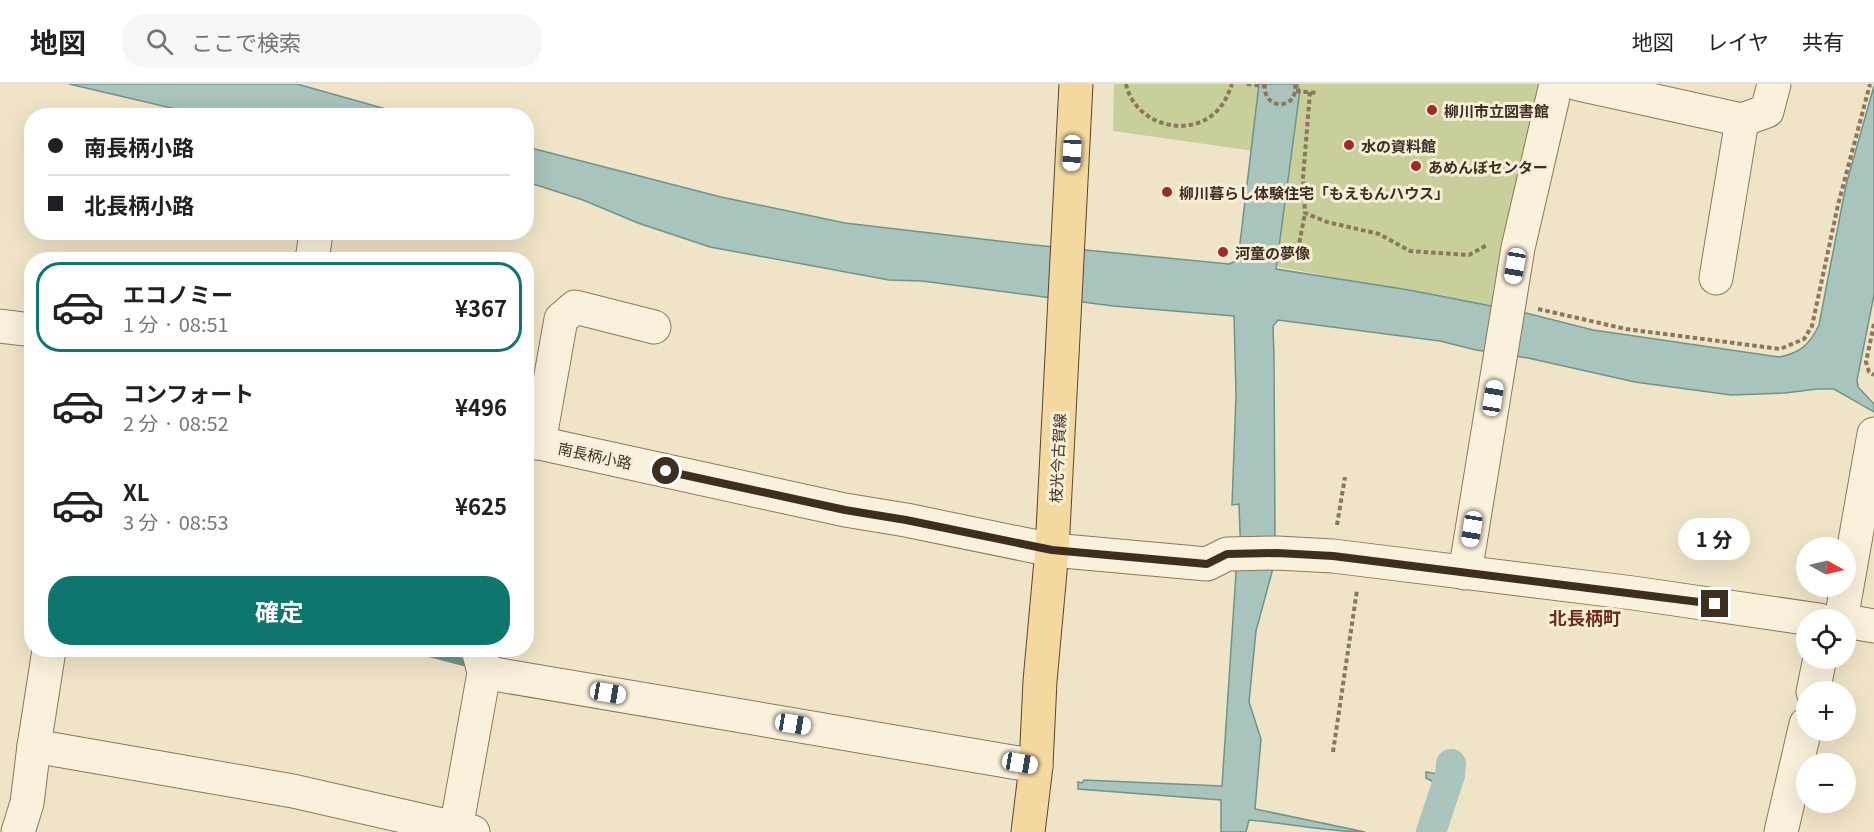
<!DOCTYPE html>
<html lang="ja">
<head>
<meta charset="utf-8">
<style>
	:root { --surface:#fff; --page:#f6f6f6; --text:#202124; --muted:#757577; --line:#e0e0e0; --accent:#0f766e }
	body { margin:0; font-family:Georgia,"Noto Sans JP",serif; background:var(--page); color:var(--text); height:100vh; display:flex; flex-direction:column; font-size:22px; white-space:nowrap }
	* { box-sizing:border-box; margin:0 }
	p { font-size:20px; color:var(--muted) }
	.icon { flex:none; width:33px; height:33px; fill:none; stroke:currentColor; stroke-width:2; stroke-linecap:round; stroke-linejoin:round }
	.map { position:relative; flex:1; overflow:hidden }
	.drawer { position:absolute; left:24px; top:168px; width:510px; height:405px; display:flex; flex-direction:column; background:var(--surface); border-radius:24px; box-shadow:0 6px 24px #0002 }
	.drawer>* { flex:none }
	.guide { position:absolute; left:24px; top:24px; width:510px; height:132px; border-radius:24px; box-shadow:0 6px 24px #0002; display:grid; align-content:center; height:132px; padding:0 24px; background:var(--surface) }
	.needle { width:39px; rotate:98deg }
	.controls { position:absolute; left:1796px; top:453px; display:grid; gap:12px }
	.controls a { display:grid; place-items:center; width:60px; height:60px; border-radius:50%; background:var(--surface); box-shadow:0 6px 24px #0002; font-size:30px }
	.end { position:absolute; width:27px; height:27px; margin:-14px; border:8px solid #3d2e20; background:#fff; box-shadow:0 0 0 3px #fff }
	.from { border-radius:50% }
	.bubble { position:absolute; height:42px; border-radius:21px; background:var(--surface); box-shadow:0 6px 24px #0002; font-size:20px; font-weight:700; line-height:42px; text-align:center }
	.car { position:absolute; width:18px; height:36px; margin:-18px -9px; border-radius:8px; box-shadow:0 0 4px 2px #0007; background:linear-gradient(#fff 24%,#345 0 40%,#fff 0 76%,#345 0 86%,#fff 0) }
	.guide b { display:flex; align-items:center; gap:21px; height:57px; font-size:22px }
	.guide b+b { border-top:2px solid var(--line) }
	.guide i { width:15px; height:15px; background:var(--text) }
	ul { padding:10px 0 0; list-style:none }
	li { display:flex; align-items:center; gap:18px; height:90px; margin:0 12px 9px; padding:0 12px; border:3px solid transparent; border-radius:24px }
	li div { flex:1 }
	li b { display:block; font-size:22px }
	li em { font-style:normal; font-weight:700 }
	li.selected { border-color:var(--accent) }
	li>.icon { width:54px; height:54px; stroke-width:1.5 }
	.action { display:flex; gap:12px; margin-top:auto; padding:12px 24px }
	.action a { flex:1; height:69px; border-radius:24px; background:var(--accent); color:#fff; font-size:24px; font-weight:700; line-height:69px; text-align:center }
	header { display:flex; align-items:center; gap:36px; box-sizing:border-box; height:84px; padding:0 30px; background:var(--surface); border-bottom:2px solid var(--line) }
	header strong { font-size:28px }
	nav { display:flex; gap:33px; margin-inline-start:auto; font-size:21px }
	.search { width:420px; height:54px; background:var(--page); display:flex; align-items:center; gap:15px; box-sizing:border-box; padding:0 21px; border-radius:24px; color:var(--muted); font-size:22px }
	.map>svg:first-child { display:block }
</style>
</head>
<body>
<header>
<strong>地図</strong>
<div class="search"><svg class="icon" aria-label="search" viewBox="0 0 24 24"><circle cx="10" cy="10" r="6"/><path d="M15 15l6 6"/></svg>ここで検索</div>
<nav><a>地図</a><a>レイヤ</a><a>共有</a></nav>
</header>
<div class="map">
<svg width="1874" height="748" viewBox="0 0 1874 748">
	<rect width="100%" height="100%" fill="#f0e4c8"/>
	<polygon fill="#c9cf9b" points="1114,0 1556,0 1508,226 1269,181 1287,69 1247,66 1113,47"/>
	<g fill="#a9c4bc" stroke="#6f938a" stroke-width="1.5">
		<polygon points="69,0 297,0 407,31 207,32 191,28 190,31 179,31 180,26"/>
		<path d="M1259,0H1298V3L1300,6L1276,185L1409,206L1522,228L1593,246L1779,273C1801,269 1810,260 1819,241L1846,101L1874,2V211L1857,296L1858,303L1874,320V328L1834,305H1817L1785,309L1731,311L1635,298L1528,274L1476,266L1440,257L1278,236L1273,242L1274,272L1275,450L1272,488L1256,547L1249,618L1261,655L1255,725L1365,748C1326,748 1288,739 1249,736L1246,748H1221V716L1078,705V698L1082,699L1084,696L1222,702L1236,489L1234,485L1241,475L1239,420L1232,421L1236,312L1234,232L1113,222L922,197L889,196L710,163L638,139L583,116L527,98V63L721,113L845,139L1024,160L1229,180L1238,176Z"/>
		<polygon points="1426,688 1454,693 1457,699 1442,748 1433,748 1447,705 1426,694"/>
	</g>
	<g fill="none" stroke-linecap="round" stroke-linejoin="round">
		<polyline stroke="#6f938a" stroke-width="8" points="417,566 463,578"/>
		<polyline stroke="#a9c4bc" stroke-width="30" points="1431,748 1450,691 1451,680"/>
		<defs>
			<g id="minor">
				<polyline points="1578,0 1742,36 1767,27 1774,0"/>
				<polyline points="312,176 315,156"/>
				<polyline points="1716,194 1742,36"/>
				<polyline points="0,242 32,246"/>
				<polyline points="526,359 539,359 845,426 906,436 1052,466 1207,480 1227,470 1277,469 1333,472 1633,509 1819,536"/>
				<polyline points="539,359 561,235 575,223 654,243"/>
				<polyline points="1465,489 1518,164 1556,0"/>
				<polyline points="1841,536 1874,350"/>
				<polyline points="1845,537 1874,542"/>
				<polyline points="478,566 483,584 494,590 1036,682"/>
				<polyline points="1813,608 1820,574"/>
				<polyline points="34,662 293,707 473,748"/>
				<polyline points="456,745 484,589 483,584"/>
				<polyline points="18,748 27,719 34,662 49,566"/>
				<polyline points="1781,748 1806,640"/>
			</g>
			<polyline id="major" points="1028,748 1036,682 1040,597 1052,466 1076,0"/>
		</defs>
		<use href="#minor" stroke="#8d765c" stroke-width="35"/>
		<use href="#major" stroke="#5b4430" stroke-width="35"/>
		<g stroke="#8d765c" stroke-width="4" stroke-dasharray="4.5 3" stroke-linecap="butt">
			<path d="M1126,0C1134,39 1186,56 1216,28C1224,20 1228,11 1232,0"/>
			<polyline points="1247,0 1264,2"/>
			<path d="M1265,0C1262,27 1299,27 1295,0"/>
			<polyline points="1296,7 1317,9"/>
			<polyline points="1310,8 1303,94 1305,129 1327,138 1379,150 1410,167 1469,171 1487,161"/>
			<polyline points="1298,166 1305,129"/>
			<polyline points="1538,225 1626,245 1780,265 1804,255 1812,242 1838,121 1870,0"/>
			<polyline points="1874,240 1866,278 1869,288 1874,291"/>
			<polyline points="1337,441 1345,393"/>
			<polyline points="1333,668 1357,506"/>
		</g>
		<use href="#minor" stroke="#faf1dc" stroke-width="33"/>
		<use href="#major" stroke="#f3d9a0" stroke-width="33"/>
	</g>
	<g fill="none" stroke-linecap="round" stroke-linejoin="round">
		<polyline stroke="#3d2e20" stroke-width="8" points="666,387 845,426 906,436 1052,466 1207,480 1227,470 1277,469 1333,472 1715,520"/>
	</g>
	<g fill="#9e2a2b" stroke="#f7eed8" stroke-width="2">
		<circle cx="1432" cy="26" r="6"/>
		<circle cx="1349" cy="61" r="6"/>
		<circle cx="1416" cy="82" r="6"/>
		<circle cx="1167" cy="108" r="6"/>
		<circle cx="1223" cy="168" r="6"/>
	</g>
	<g text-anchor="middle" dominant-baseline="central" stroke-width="6" stroke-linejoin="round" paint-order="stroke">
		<g font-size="15" font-weight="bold" fill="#3d2e20" stroke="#f7eed8" text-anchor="start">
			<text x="1444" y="26">柳川市立図書館</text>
			<text x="1361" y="61">水の資料館</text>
			<text x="1428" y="82">あめんぼセンター</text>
			<text x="1179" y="108">柳川暮らし体験住宅「もえもんハウス」</text>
			<text x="1235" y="168">河童の夢像</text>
		</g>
		<g font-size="15" fill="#3d2e20" stroke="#f7eed8">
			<text transform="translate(595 371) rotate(12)">南長柄小路</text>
			<text transform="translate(1057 374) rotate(-87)">枝光今古賀線</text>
		</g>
		<g font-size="18" font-weight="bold" fill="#6b2e1e" stroke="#f7eed8">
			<text x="1585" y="533">北長柄町</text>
		</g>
	</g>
</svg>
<div class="controls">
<a><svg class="needle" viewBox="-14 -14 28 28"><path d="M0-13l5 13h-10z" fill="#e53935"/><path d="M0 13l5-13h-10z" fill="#757577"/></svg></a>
<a><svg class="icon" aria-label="locate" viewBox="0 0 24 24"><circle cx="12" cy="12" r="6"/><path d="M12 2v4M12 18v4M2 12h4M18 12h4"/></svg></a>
<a>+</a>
<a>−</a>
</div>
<i class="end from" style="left:666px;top:387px"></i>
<i class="end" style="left:1715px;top:520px"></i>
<div class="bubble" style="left:1678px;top:434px;width:72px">1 分</div>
<i class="car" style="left:1072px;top:69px;rotate:183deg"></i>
<i class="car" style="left:1515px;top:182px;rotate:190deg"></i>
<i class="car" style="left:1493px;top:314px;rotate:9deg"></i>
<i class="car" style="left:1472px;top:445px;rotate:189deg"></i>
<i class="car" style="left:608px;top:609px;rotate:100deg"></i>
<i class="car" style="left:793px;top:640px;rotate:99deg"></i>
<i class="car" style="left:1020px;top:679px;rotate:100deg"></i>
<div class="guide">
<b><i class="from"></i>南長柄小路</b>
<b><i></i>北長柄小路</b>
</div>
<section class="drawer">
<ul>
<li class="selected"><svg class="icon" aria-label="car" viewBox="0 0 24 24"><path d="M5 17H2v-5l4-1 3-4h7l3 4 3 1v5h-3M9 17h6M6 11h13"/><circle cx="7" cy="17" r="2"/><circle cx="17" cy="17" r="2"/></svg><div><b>エコノミー</b><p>1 分 · 08:51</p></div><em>¥367</em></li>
<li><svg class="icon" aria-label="car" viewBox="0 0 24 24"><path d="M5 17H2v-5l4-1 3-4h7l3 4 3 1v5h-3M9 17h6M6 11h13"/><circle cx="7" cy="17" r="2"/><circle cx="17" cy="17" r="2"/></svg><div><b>コンフォート</b><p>2 分 · 08:52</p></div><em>¥496</em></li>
<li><svg class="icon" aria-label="car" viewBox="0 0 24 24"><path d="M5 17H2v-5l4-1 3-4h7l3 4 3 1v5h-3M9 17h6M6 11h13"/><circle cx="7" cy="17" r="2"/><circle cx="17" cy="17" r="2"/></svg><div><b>XL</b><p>3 分 · 08:53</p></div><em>¥625</em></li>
</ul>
<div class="action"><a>確定</a></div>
</section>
</div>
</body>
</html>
